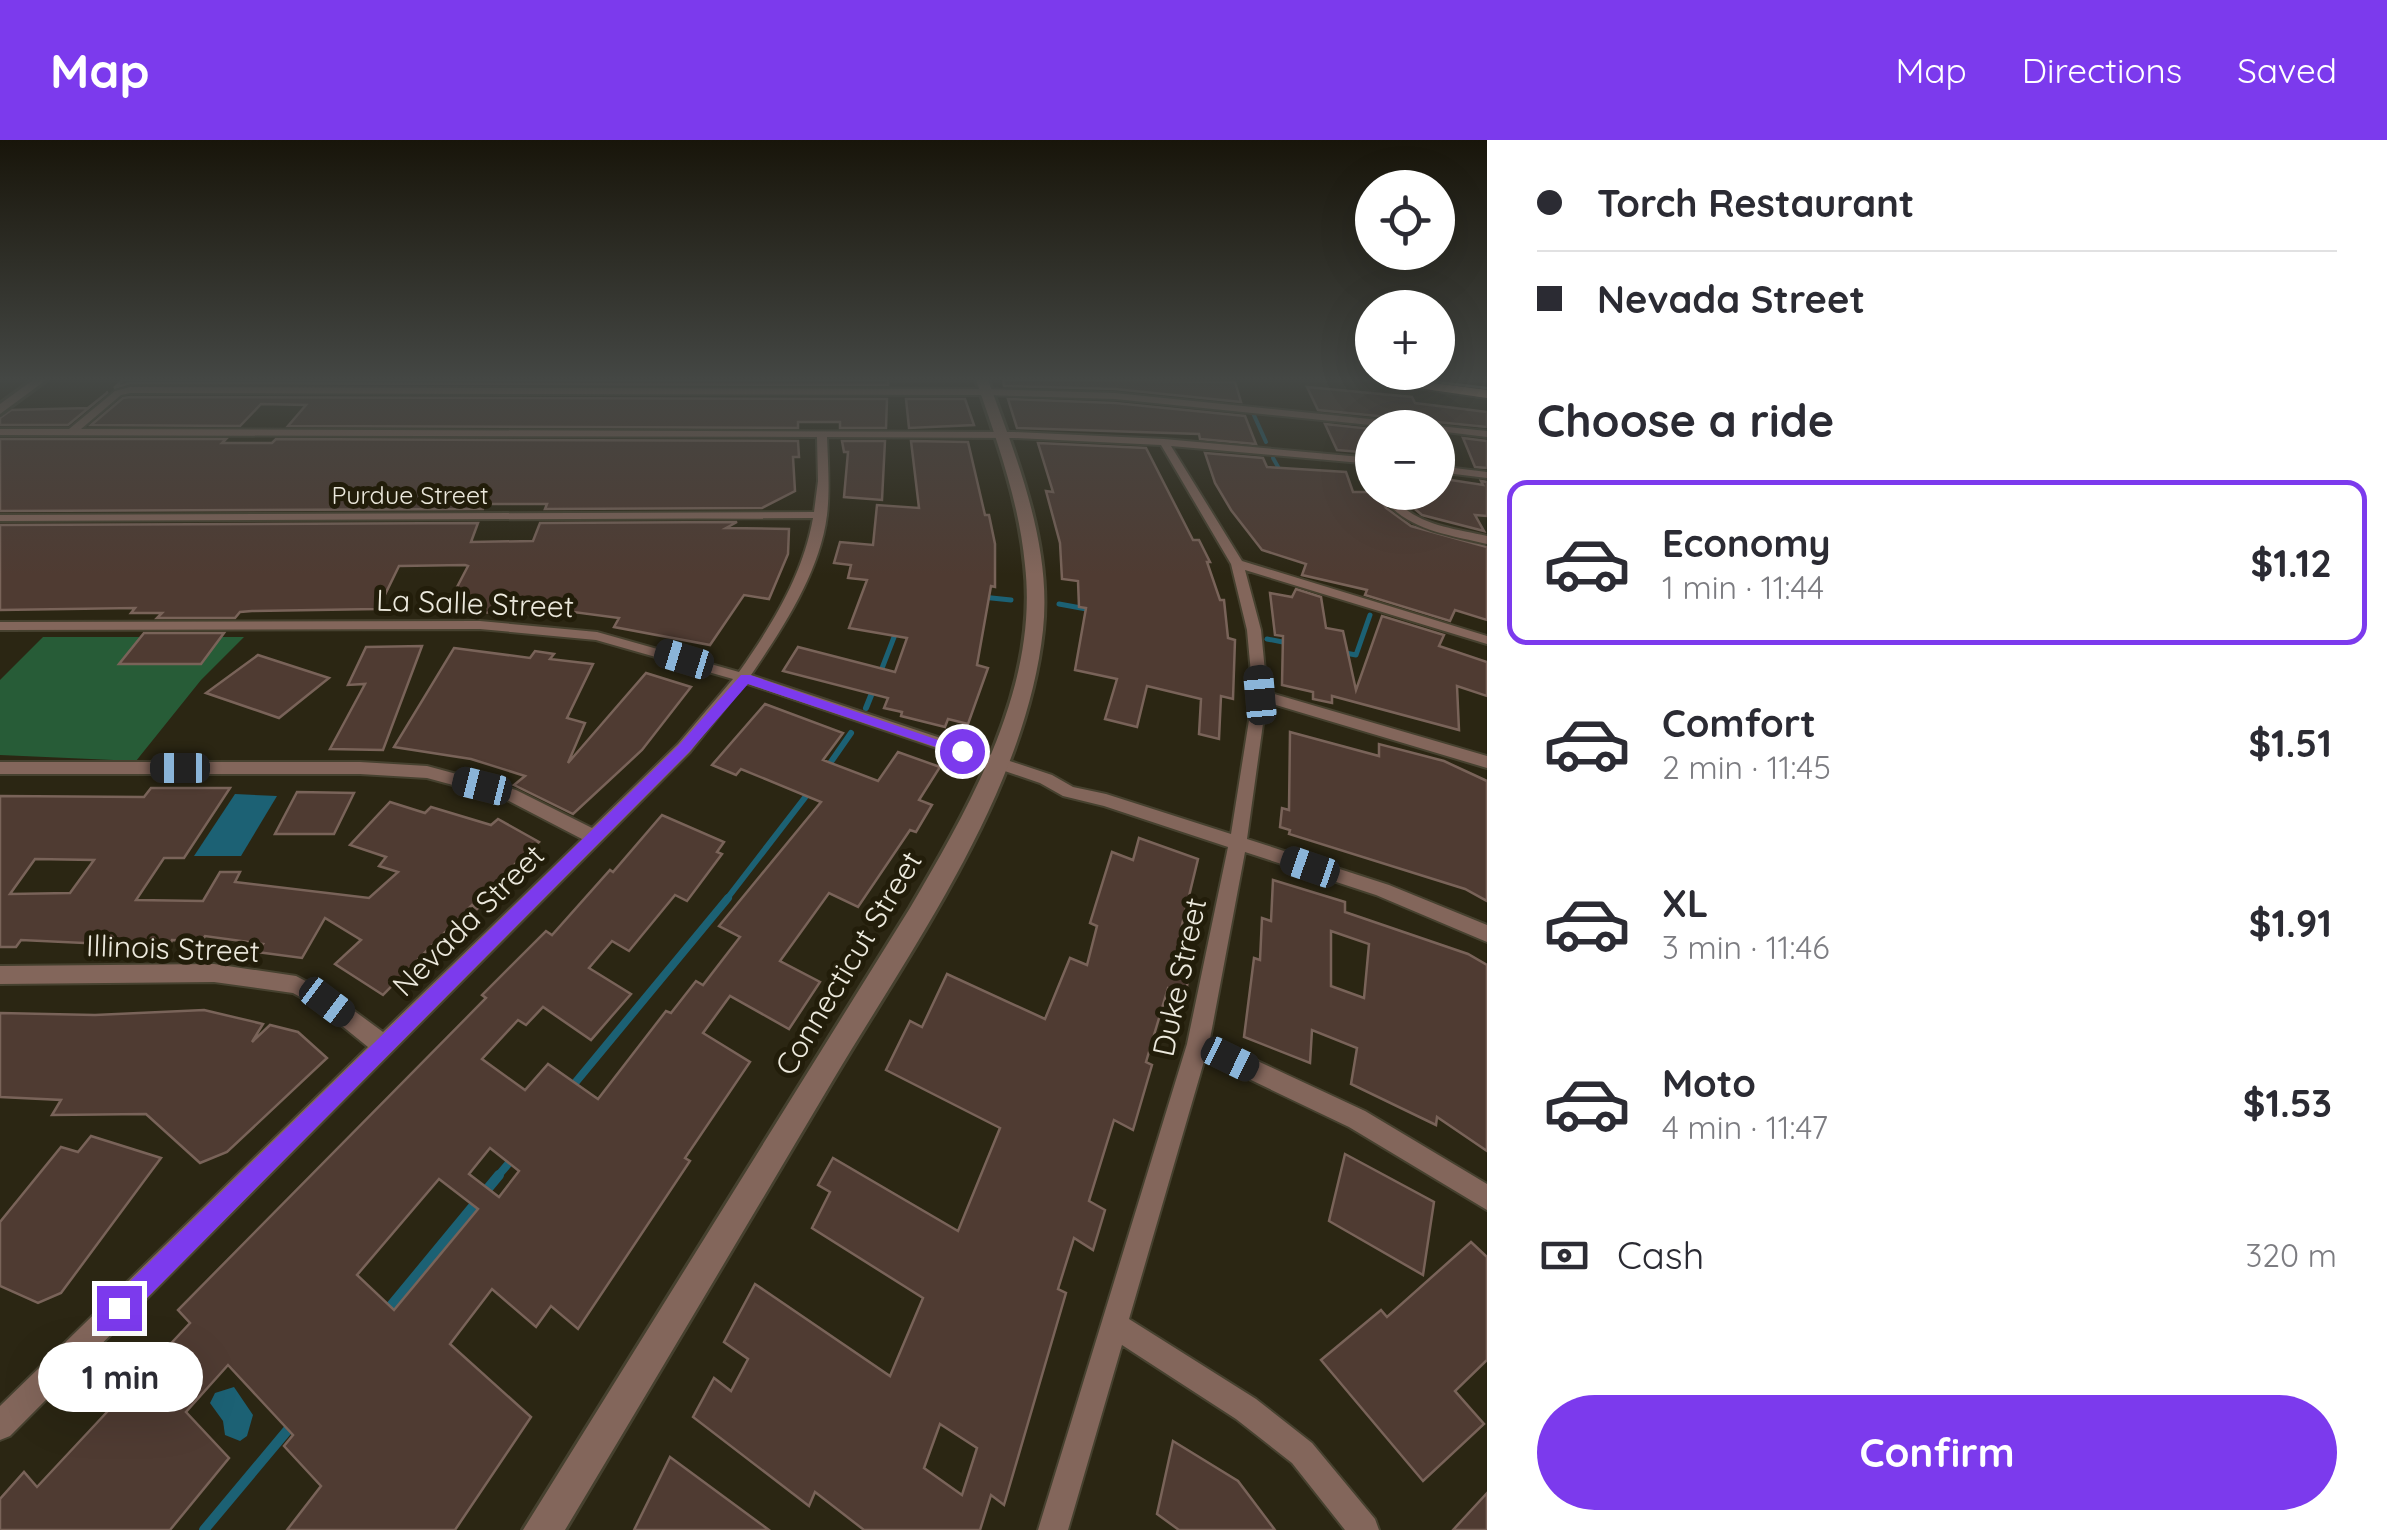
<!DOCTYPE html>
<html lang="en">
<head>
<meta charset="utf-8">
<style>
	:root { --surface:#fff; --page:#f7f7f7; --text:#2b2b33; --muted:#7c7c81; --line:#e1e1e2; --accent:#7c3aed }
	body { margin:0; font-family:Quicksand,sans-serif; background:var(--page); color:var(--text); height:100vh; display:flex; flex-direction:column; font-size:38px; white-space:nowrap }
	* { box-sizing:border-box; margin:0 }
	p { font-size:32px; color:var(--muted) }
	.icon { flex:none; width:55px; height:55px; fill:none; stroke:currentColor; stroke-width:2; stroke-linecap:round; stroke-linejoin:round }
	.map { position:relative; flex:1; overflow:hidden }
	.drawer { display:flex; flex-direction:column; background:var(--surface); width:900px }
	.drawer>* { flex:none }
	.top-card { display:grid; align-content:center; height:220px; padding:0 50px; background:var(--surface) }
	.tools { position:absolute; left:1355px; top:30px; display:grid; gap:20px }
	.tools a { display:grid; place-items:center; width:100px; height:100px; border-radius:50%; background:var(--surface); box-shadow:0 10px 40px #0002; font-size:50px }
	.end { position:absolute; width:45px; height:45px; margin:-22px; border:12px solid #7c3aed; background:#fff; box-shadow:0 0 0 5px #fff }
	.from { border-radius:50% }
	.bubble { position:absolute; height:70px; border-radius:35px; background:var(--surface); box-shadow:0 10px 40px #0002; font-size:32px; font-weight:700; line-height:70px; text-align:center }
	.car { position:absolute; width:30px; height:60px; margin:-30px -15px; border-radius:12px; box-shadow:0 0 8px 2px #0007; background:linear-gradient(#222 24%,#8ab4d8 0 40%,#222 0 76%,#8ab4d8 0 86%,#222 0) }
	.top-card b { display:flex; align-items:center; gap:35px; height:95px; font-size:38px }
	.top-card b+b { border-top:2px solid var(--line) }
	.top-card i { width:25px; height:25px; background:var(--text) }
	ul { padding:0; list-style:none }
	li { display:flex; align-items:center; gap:30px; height:165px; margin:0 20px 15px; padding:0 30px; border:5px solid transparent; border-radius:20px }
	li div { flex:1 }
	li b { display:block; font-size:38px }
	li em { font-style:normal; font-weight:700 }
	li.on { border-color:var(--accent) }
	li>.icon { width:90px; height:90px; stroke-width:1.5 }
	h2 { padding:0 50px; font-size:45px; line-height:120px }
	.pay { display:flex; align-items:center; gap:25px; height:110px; padding:0 50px; font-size:38px }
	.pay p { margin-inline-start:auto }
	.cta { display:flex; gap:20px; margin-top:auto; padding:20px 50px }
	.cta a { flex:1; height:115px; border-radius:60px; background:var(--accent); color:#fff; font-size:40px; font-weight:700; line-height:115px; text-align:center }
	header { display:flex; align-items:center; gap:60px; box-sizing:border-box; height:140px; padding:0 50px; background:var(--accent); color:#fff }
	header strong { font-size:48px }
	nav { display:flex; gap:55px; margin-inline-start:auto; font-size:35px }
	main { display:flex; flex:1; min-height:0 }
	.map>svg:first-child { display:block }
</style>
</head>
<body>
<header>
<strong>Map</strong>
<nav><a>Map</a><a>Directions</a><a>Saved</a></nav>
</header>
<main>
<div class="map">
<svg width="1487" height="1390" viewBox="0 0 1487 1390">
	<rect width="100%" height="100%" fill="#2b2613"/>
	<polygon fill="#275c37" points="43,497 244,497 201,540 136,621 0,615 0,540"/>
	<g fill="#1c6174">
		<polygon points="235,654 277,656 241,716 194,716"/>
		<polygon points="234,1247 253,1275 247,1296 240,1301 225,1295 223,1281 210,1263 215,1253"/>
	</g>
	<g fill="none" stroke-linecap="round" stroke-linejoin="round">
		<g stroke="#1c6174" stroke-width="4">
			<polyline points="1253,273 1266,302"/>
			<polyline points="1273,318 1282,334"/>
		</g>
		<g stroke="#1c6174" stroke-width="5">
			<polyline points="982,457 1011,460"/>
			<polyline points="1059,464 1092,470"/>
			<polyline points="1267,499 1288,503"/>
			<polyline points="1340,512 1356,515 1370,475"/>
			<polyline points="879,536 896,492"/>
		</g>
		<g stroke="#1c6174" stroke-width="6">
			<polyline points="866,568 874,548"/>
			<polyline points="826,629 851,593"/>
			<polyline points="726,760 810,651"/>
		</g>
		<g stroke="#1c6174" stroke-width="8">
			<polyline points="570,949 728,758"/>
			<polyline points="497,1037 514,1017"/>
		</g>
		<g stroke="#1c6174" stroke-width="10">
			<polyline points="385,1173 499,1035"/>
			<polyline points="204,1390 291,1286"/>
		</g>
	</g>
	<g fill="#4f3b32" stroke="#796359" stroke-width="2.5" fill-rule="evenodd">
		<polygon points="123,240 888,240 888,245 130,243 114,248"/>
		<polygon points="1003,240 1235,242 1241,262 1115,249 1004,246"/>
		<polygon points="1307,247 1412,257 1415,263 1487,272 1487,287 1318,270"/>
		<polygon points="108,252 68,285 0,285 0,278 11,270 88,268"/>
		<polygon points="130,257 887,259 886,288 840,288 840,282 798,282 798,288 288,286 306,265 261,264 240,286 91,285 123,258"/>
		<polygon points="906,259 965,259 974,285 909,288"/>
		<polygon points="1008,259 1115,263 1245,276 1256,304 1200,299 1199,294 1017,288"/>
		<polygon points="1325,284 1372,289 1372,313 1337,310"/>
		<polygon points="1463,298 1487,301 1487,328 1475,327"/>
		<polygon points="0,299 226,299 222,303 272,303 276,299 798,301 799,317 793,317 795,351 762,368 545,369 547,364 485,364 483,369 0,371"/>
		<polygon points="842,301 885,301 882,360 844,357 848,312 844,312"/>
		<polygon points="911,301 968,302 985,375 989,375 995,404 995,447 991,446 977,525 988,528 968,584 948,579 945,587 901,576 902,572 884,568 888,558 783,531 798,507 895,532 907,498 849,488 867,440 848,438 851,425 834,423 840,402 873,405 877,365 919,368"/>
		<polygon points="1038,303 1146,308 1193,400 1199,400 1210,422 1207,422 1220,460 1224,460 1228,498 1235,500 1233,559 1221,556 1219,599 1199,594 1201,559 1147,546 1137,587 1105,579 1117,539 1075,530 1086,468 1079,467 1078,441 1062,439 1060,403 1046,351 1053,352"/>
		<polygon points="1205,313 1263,318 1267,327 1346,332 1353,352 1376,352 1386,368 1411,386 1487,407 1487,480 1455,470 1450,481 1365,455 1367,450 1302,435 1306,424 1262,410 1231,370 1215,343"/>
		<polygon points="1438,338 1483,345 1481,341 1487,342 1487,376 1475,375 1484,391 1422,375 1395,352 1438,352"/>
		<polygon points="737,382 726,388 789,389 788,414 769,459 744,455 710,505 614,487 619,478 551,469 548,476 445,470 468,426 465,425 399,426 378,469 252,471 240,472 235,478 157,478 162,473 131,473 135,468 0,470 0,385 478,383 471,402 533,401 540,383"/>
		<polygon points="1296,449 1321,457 1326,488 1343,491 1356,550 1382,476 1444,495 1439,506 1487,522 1487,556 1457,546 1459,590 1332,556 1332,563 1313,559 1313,552 1282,545 1283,496 1275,495 1270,453 1292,457"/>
		<polygon points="144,493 224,493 201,524 119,524"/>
		<polygon points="422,506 383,610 330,609 365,544 348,545 366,507"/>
		<polygon points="454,508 530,518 535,511 554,514 550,519 593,524 567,578 585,583 568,623 646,533 691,547 642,610 573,674 514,645 525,636 471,619 394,607"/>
		<polygon points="258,515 329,538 279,578 206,553"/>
		<path d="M765,564L843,593L823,620L878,641L898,612L940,627L919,660L932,665L916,692L910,690L858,767L829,753L780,821L820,842L789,889L730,856L703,893L750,922L685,1018L690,1021L578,1189L551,1166L536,1187L492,1149L450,1204L531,1277L455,1390H287L321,1346L284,1306L293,1295L228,1225L186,1272L229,1318L170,1390H0V1359L24,1332L37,1347L190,1183L178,1170L486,858L482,855L546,791L552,795L610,730L613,732L662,675L724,702L717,712L722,714L687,761L675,755L629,811L612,801L589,828L631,854L591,900L543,867L526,885L518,880L482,919L525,950L548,924L598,959L666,871L671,873L696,841L703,845L740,797L719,786L821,662L741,629L736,635L712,625ZM490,1008L519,1031L499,1057L469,1034ZM439,1039L478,1069L394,1170L357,1135Z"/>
		<polygon points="1290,592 1379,616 1379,604 1444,621 1487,641 1487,761 1465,749 1289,694 1290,690 1280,687 1282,668 1289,670"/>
		<path d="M151,648H230L184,718H164L136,760L203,761L220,732H240L235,742L369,758L398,732L379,726L386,717L350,705L390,662L425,673L431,667L491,685L498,679L539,702L504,734L510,738L477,769L472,765L383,855L335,824L361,800L325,778L302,818L257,812L263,804L205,796L202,801L172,800L169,807L21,800L16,807H0V656L144,657ZM35,719L94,720L70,753L10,754Z"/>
		<polygon points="297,652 354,653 334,694 275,694"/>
		<path d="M1139,698L1198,719L1181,789L1187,791L1183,813L1191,816L1186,854L1168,848L1146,922L1152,925L1133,990L1114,980L1089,1061L1105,1070L1093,1110L1074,1098L1058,1149L1066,1153L1004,1365L991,1355L980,1390H864L815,1352L809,1366L693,1277L714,1238L731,1251L748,1219L724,1202L755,1144L890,1236L923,1158L812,1088L830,1052L818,1045L833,1018L958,1091L1000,988L886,930L910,881L922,887L947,834L1045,879L1070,818L1087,825L1097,786L1090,783L1112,712L1133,720ZM940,1284L977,1308L962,1355L924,1328Z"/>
		<path d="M1273,740L1345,762V772L1468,814L1487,825V1011L1437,977L1436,985L1351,944L1357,908L1312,890L1310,923L1244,897L1254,818L1260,820L1262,778L1271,781ZM1331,791L1369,804L1364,858L1331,846Z"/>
		<polygon points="204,870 263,884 252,902 270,885 298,892 327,918 227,1012 200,1023 146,974 52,975 61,960 0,957 0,873 95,875"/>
		<polygon points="91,996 161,1018 61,1153 38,1163 0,1146 0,1082 61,1007 78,1012"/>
		<polygon points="1345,1014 1434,1062 1423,1135 1329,1081"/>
		<polygon points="1471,1102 1487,1117 1487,1220 1455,1251 1484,1284 1423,1341 1321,1220 1381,1170 1387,1177"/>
		<polygon points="1173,1301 1238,1341 1275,1390 1179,1390 1157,1374"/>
		<polygon points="670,1317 769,1390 634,1390"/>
		<polygon points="1487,1353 1487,1390 1453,1390"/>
	</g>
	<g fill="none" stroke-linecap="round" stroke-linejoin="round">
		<defs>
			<g id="minor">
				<path d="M130,247L986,249L1115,253L1487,291V297L1438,291V288H1400L1115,259L986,255L130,253L121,255L81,289L1014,292L1164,299L1372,318V324L1171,306L1242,421L1487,496V504L1245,430L1261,490L1267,552L1487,616V628L1266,562L1247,699L1389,745L1487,785V802L1376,755L1245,712L1210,899L1365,971L1487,1044V1070L1349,987L1205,918L1129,1179L1256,1259L1312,1303L1375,1379L1379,1390H1345L1292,1323L1236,1279L1122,1205L1068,1390H1038L1187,904L1228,707L1104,666L1063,656L1040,643L745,543L690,612L10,1296L0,1300V1266L368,907L320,868L293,853L214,842L0,844V826L214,824L296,836L334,856L383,892L582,699L505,659L427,638L360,634H0V622H360L427,626L516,650L592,688L678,604L733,539L596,500L480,489L0,490V482L480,481L597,492L739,532C772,485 803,435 813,378L0,381V375L814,372L818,341L817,297L0,295V289H69L115,251ZM827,297L1014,298L1161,305L1231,424L1247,490L1253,555L1231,694L1106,654L1073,647L1052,635L751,535C783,488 820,432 827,375C830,350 828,323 827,297Z"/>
				<polygon points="1438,326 1487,332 1487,338 1438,332"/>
				<path d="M1379,352H1390C1411,385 1452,388 1487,396V404C1446,394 1403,390 1379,352Z"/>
			</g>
			<g id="tertiary">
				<polygon points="33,240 46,240 0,274 0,264"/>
				<path d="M976,240H988C1017,319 1052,405 1043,490C1026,650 913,806 833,940C744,1090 655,1240 565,1390H523L910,768C970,666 1039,547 1025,425C1019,361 997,301 976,240Z"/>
			</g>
			<polygon id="trunk" points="1363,240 1410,240 1487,250 1487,258"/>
		</defs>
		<use href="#minor" stroke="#46412f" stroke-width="4"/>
		<use href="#tertiary" stroke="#46412f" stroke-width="6"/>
		<use href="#trunk" stroke="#46412f" stroke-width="4"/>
		<use href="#minor" fill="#83665b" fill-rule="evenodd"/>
		<use href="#tertiary" fill="#83665b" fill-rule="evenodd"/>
		<use href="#trunk" fill="#eeb49d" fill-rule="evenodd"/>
		<polyline stroke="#938f80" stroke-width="2.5" points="1420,240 1487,248"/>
	</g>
	<linearGradient id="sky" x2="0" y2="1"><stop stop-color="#18150a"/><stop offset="0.55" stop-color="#444744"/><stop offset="1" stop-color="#444744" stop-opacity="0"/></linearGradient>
	<rect width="1487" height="435" fill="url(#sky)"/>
	<polygon fill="#7c3aed" points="741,535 750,535 970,611 957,614 748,544 689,612 128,1177 119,1181 111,1177 107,1168 111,1160 679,605"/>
	<g text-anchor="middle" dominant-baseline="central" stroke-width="10" stroke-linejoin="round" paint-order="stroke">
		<g font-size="25" fill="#ece9dd" stroke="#221d0a">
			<text x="410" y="354">Purdue Street</text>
		</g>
		<g font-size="30" fill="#ece9dd" stroke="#221d0a">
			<text transform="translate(475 463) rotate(2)">La Salle Street</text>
			<text transform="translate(468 780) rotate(-45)">Nevada Street</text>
			<text transform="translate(173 808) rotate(2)">Illinois Street</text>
			<text transform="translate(848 823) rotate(-59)">Connecticut Street</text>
			<text transform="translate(1179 837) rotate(-78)">Duke Street</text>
		</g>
	</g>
</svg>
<div class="tools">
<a><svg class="icon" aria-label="locate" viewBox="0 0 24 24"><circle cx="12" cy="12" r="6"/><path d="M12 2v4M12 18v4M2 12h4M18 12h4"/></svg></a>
<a>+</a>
<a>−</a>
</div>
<i class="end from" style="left:962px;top:611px"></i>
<i class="end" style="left:119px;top:1168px"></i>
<div class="bubble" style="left:38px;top:1202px;width:165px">1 min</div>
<i class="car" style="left:684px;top:519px;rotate:287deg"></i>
<i class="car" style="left:1260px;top:555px;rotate:355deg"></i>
<i class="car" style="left:180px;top:628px;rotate:270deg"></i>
<i class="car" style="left:482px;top:646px;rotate:284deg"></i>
<i class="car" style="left:1310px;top:727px;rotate:289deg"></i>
<i class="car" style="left:327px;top:862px;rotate:127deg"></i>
<i class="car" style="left:1230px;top:919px;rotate:116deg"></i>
</div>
<section class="drawer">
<div class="top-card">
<b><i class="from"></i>Torch Restaurant</b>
<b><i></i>Nevada Street</b>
</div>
<h2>Choose a ride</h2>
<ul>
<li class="on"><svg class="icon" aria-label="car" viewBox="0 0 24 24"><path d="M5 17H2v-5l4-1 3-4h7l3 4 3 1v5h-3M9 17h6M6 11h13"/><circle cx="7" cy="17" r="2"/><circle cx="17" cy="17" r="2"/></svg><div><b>Economy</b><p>1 min · 11:44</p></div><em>$1.12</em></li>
<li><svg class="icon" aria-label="car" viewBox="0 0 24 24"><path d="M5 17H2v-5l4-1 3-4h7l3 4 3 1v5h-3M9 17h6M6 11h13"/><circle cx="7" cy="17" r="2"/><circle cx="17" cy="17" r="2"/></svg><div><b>Comfort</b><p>2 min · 11:45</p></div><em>$1.51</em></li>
<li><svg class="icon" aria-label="car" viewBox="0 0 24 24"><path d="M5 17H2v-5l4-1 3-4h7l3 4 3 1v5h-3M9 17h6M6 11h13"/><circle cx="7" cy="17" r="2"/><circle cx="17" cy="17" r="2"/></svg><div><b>XL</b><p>3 min · 11:46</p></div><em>$1.91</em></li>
<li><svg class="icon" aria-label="car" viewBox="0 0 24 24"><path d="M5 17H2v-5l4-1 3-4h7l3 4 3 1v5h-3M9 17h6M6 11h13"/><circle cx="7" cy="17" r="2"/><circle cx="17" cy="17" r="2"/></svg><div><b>Moto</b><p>4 min · 11:47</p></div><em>$1.53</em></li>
</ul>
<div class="pay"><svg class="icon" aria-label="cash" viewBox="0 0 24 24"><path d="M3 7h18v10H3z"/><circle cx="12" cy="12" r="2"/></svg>Cash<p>320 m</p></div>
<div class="cta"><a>Confirm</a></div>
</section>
</main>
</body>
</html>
